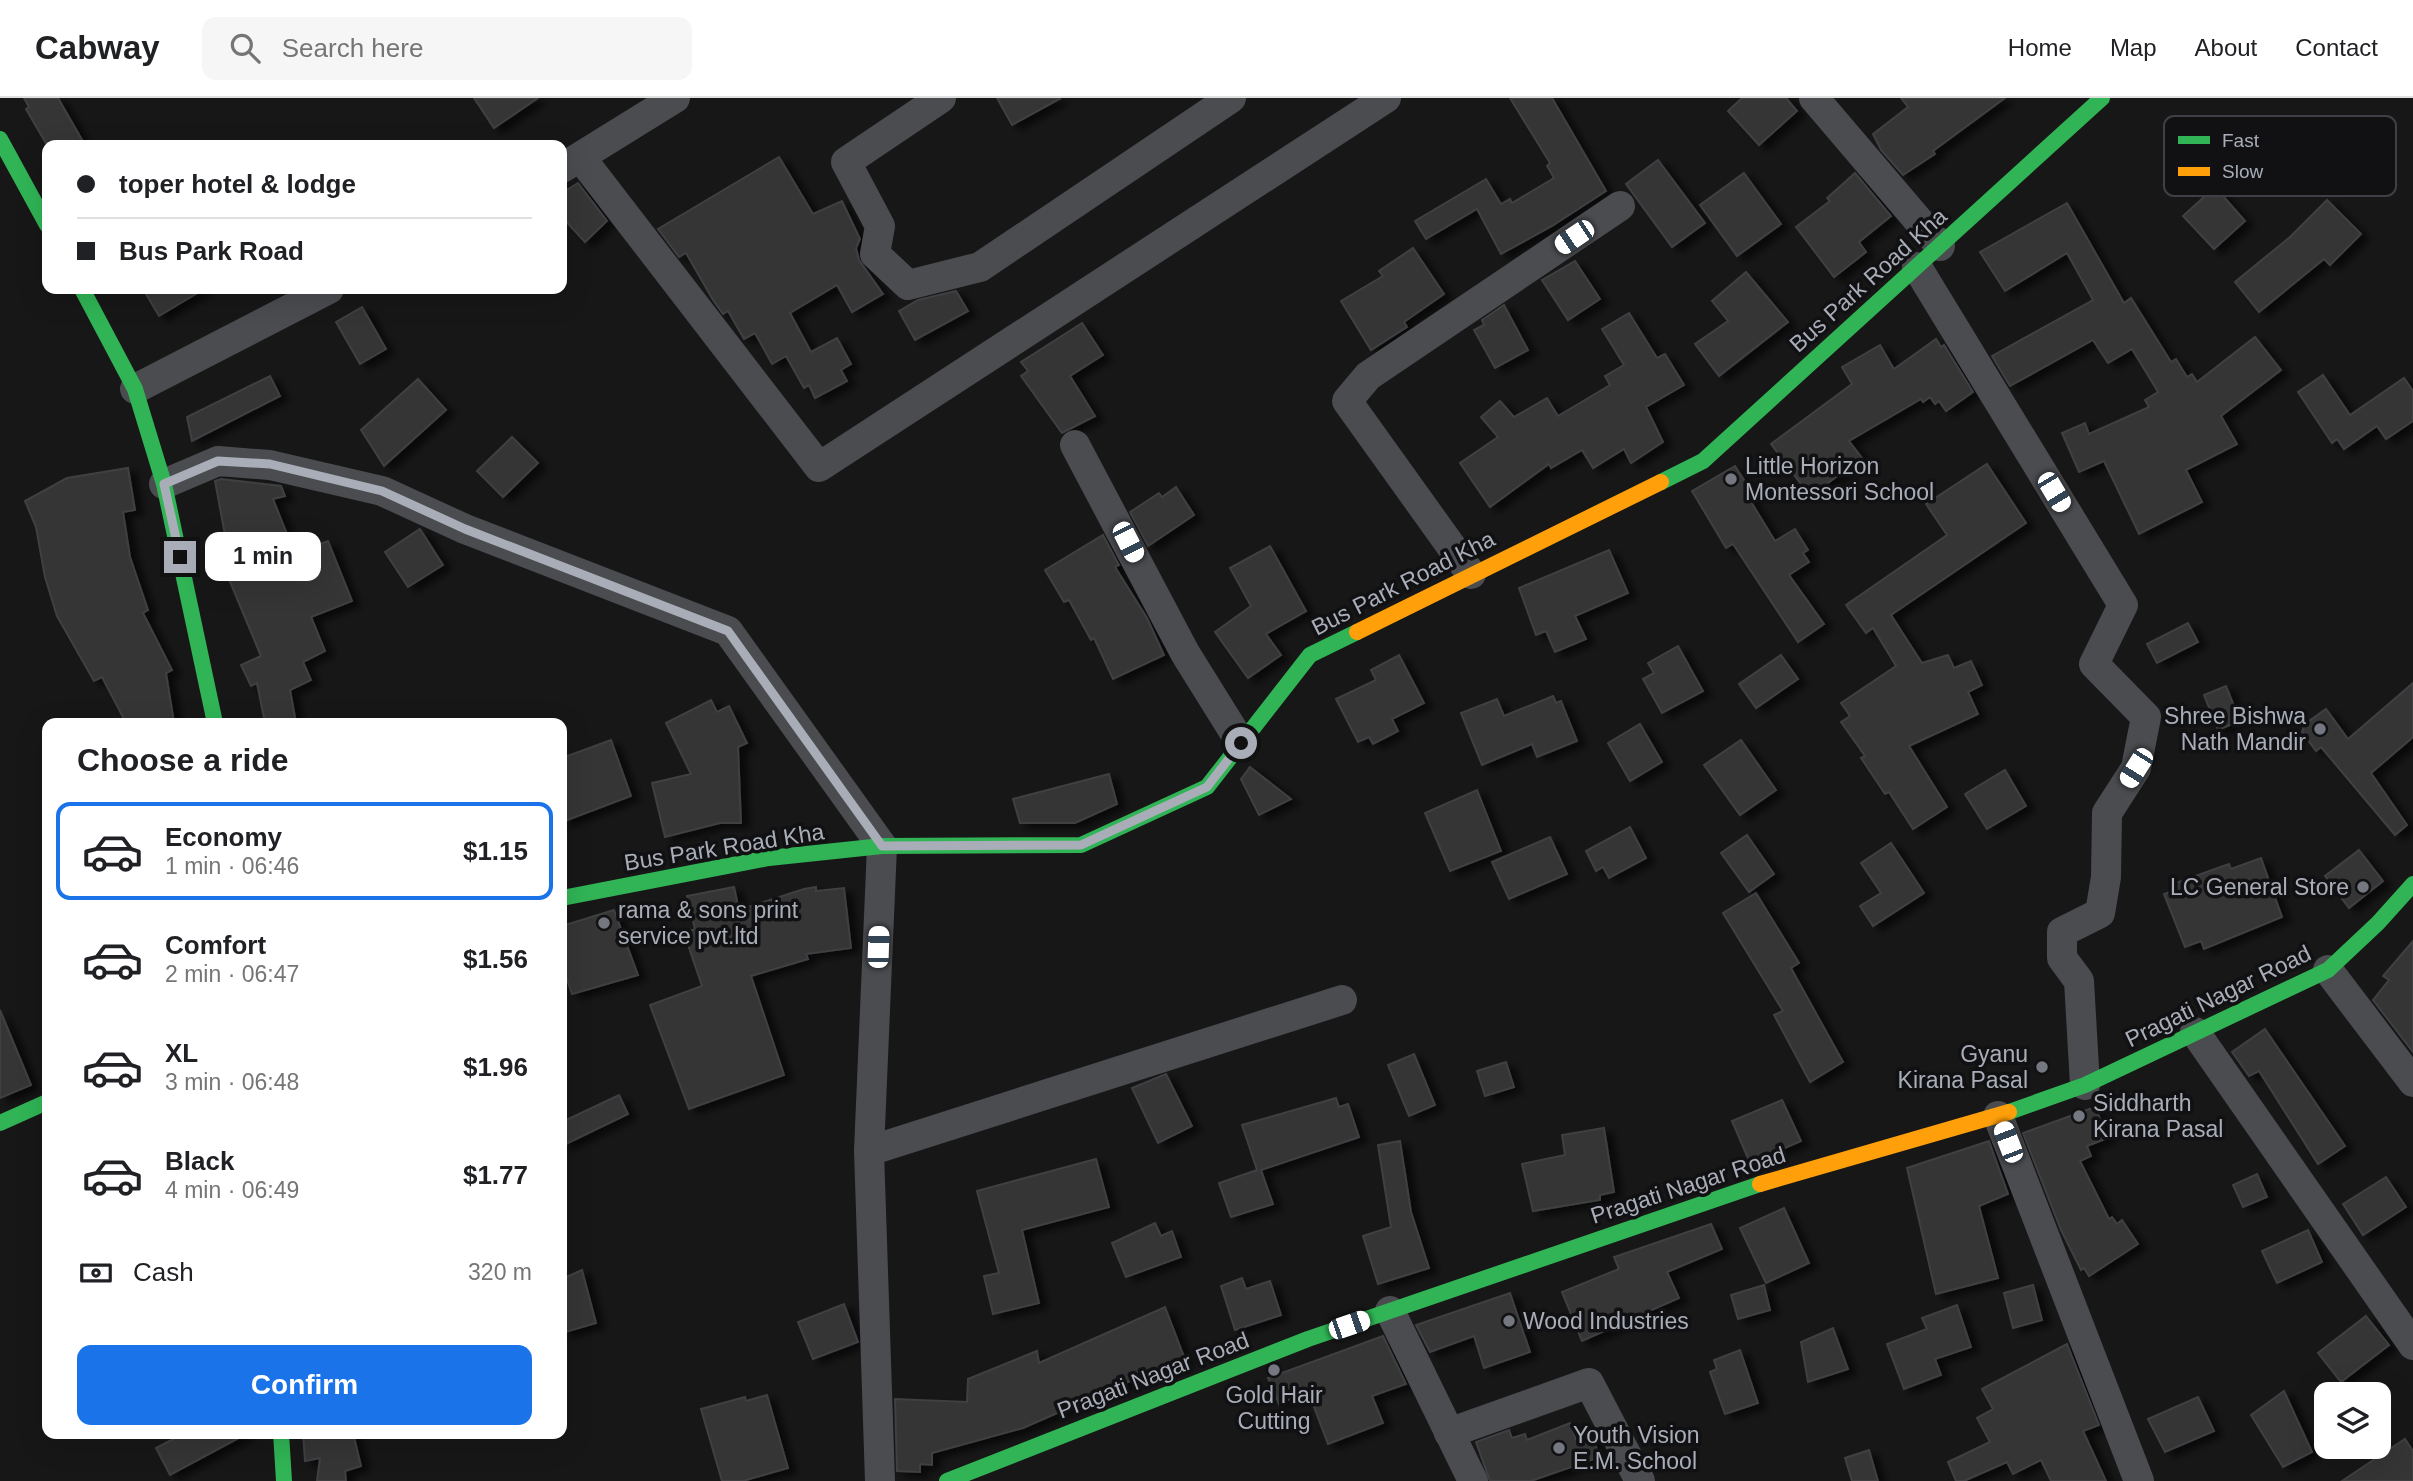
<!DOCTYPE html>
<html lang="en">
<head>
<meta charset="utf-8">
<style>
	:root { --surface:#fff; --page:#f6f6f6; --text:#202124; --muted:#757577; --line:#e0e0e0; --accent:#1a73e8 }
	body { margin:0; font-family:Helvetica,sans-serif; background:var(--page); color:var(--text); height:100vh; display:flex; flex-direction:column; font-size:26px; white-space:nowrap }
	* { box-sizing:border-box; margin:0 }
	p { font-size:23px; color:var(--muted) }
	.icon { flex:none; width:38px; height:38px; fill:none; stroke:currentColor; stroke-width:2; stroke-linecap:round; stroke-linejoin:round }
	.map { position:relative; flex:1; overflow:hidden }
	.panel { position:absolute; left:42px; top:620px; width:525px; height:721px; display:flex; flex-direction:column; background:var(--surface); border-radius:14px; box-shadow:0 7px 28px #0002 }
	.panel>* { flex:none }
	.banner { position:absolute; left:42px; top:42px; width:525px; height:154px; border-radius:14px; box-shadow:0 7px 28px #0002; display:grid; align-content:center; height:154px; padding:0 35px; background:var(--surface) }
	.fabs { position:absolute; left:2314px; top:1284px; display:grid; gap:14px }
	.fabs a { display:grid; place-items:center; width:77px; height:77px; border-radius:14px; background:var(--surface); box-shadow:0 7px 28px #0002; font-size:35px }
	.end { position:absolute; width:32px; height:32px; margin:-16px; border:9px solid #a8adb8; background:#111; box-shadow:0 0 0 4px #111 }
	.from { border-radius:50% }
	.bubble { position:absolute; height:49px; border-radius:14px; background:var(--surface); box-shadow:0 7px 28px #0002; font-size:23px; font-weight:600; line-height:49px; text-align:center }
	.car { position:absolute; width:21px; height:42px; margin:-21px -10px; border-radius:9px; box-shadow:0 0 5px 2px #0007; background:linear-gradient(#fff 24%,#345 0 40%,#fff 0 76%,#345 0 86%,#fff 0) }
	.banner b { display:flex; align-items:center; gap:24px; height:66px; font-size:26px }
	.banner b+b { border-top:2px solid var(--line) }
	.banner i { width:18px; height:18px; background:var(--text) }
	ul { padding:0; list-style:none }
	li { display:flex; align-items:center; gap:21px; height:98px; margin:0 14px 10px; padding:0 21px; border:4px solid transparent; border-radius:14px }
	li div { flex:1 }
	li b { display:block; font-size:26px }
	li em { font-style:normal; font-weight:600 }
	li.on { border-color:var(--accent) }
	li>.icon { width:63px; height:63px; stroke-width:1.5 }
	h2 { padding:0 35px; font-size:32px; line-height:84px }
	.pay { display:flex; align-items:center; gap:18px; height:77px; padding:0 35px; font-size:26px }
	.pay p { margin-inline-start:auto }
	.action { display:flex; gap:14px; margin-top:auto; padding:14px 35px }
	.action a { flex:1; height:80px; border-radius:14px; background:var(--accent); color:#fff; font-size:28px; font-weight:600; line-height:80px; text-align:center }
	header { display:flex; align-items:center; gap:42px; box-sizing:border-box; height:98px; padding:0 35px; background:var(--surface); border-bottom:2px solid var(--line) }
	header strong { font-size:33px }
	nav { display:flex; gap:38px; margin-inline-start:auto; font-size:24px }
	.search { width:490px; height:63px; background:var(--page); display:flex; align-items:center; gap:18px; box-sizing:border-box; padding:0 24px; border-radius:14px; color:var(--muted); font-size:26px }
	.map>svg:first-child { display:block }
</style>
</head>
<body>
<header>
<strong>Cabway</strong>
<div class="search"><svg class="icon" aria-label="search" viewBox="0 0 24 24"><circle cx="10" cy="10" r="6"/><path d="M15 15l6 6"/></svg>Search here</div>
<nav><a>Home</a><a>Map</a><a>About</a><a>Contact</a></nav>
</header>
<div class="map">
<svg width="2413" height="1383" viewBox="0 0 2413 1383">
	<defs>
		<filter id="shadow"><feDropShadow dx="8" dy="4.5" stdDeviation="3.5" flood-color="#0009"/></filter>
	</defs>
	<rect width="100%" height="100%" fill="#171717"/>
	<g fill="#353536" stroke="#3f4043" stroke-width="2" filter="url(#shadow)">
		<polygon points="24,0 58,0 85,47 47,47 26,11 29,9"/>
		<polygon points="474,0 538,0 494,30"/>
		<polygon points="997,0 1061,0 1012,27"/>
		<polygon points="1510,0 1552,0 1606,93 1552,128 1501,156 1477,111 1426,141 1415,123 1486,81 1501,106 1510,101 1512,105 1554,80 1547,68 1550,65"/>
		<polygon points="1742,0 1786,0 1797,13 1759,47 1728,13"/>
		<polygon points="1901,0 2005,0 1933,53 1935,56 1903,77 1881,52 1873,36 1908,9"/>
		<polygon points="779,59 813,116 842,103 860,141 856,150 859,162 883,196 852,214 837,187 790,215 811,254 837,240 851,266 841,272 847,283 815,300 809,287 804,290 786,258 772,266 755,235 744,241 728,213 723,216 713,202 686,155 679,159 658,131"/>
		<polygon points="1658,62 1705,125 1672,149 1626,86"/>
		<polygon points="1744,75 1781,126 1737,158 1700,107"/>
		<polygon points="1855,75 1891,118 1859,144 1866,154 1834,179 1796,129 1830,103 1827,100"/>
		<polygon points="578,85 607,123 585,144 562,119 562,95"/>
		<polygon points="2215,89 2245,123 2214,151 2183,118"/>
		<polygon points="2327,102 2361,136 2330,167 2324,161 2259,214 2235,184 2290,139"/>
		<polygon points="2067,105 2124,205 2131,200 2171,264 2176,261 2187,279 2192,276 2197,284 2255,239 2281,272 2221,318 2237,346 2186,372 2202,404 2139,436 2104,363 2079,374 2062,335 2085,325 2089,336 2149,309 2145,302 2158,294 2132,251 2108,265 2093,242 2010,288 1992,258 2093,202 2067,155 2005,193 1980,154"/>
		<polygon points="1413,150 1444,196 1404,224 1407,229 1371,252 1341,203 1383,178 1379,173"/>
		<polygon points="1575,163 1600,201 1568,222 1542,182"/>
		<polygon points="1746,174 1788,224 1719,278 1695,246 1728,223 1712,203"/>
		<polygon points="143,191 204,191 159,218"/>
		<polygon points="956,193 968,213 915,242 899,213 918,202"/>
		<polygon points="1504,207 1528,252 1495,270 1474,232 1484,227 1482,222"/>
		<polygon points="362,209 386,251 360,266 336,224"/>
		<polygon points="1629,215 1657,260 1665,256 1684,287 1646,309 1663,344 1631,365 1624,351 1593,370 1582,352 1551,370 1549,366 1490,409 1460,365 1498,339 1481,319 1500,303 1514,319 1547,300 1558,318 1610,287 1605,278 1624,267 1602,231"/>
		<polygon points="1082,225 1103,257 1070,278 1095,318 1062,335 1021,278 1028,273 1021,264"/>
		<polygon points="1936,241 1941,249 1944,247 1973,294 1946,313 1939,303 1935,306 1930,299 1923,304 1921,301 1849,343 1862,360 1810,398 1771,346 1852,286 1842,269 1880,247 1894,271"/>
		<polygon points="2323,277 2350,317 2404,280 2413,293 2413,323 2386,341 2377,328 2344,351 2337,341 2332,345 2298,294"/>
		<polygon points="270,278 280,298 192,343 187,319"/>
		<polygon points="418,281 446,312 384,368 361,332"/>
		<polygon points="512,339 538,365 503,399 477,373"/>
		<polygon points="1987,366 2026,425 1891,517 1922,565 1948,557 1954,570 1971,563 1982,587 1968,594 1978,616 1909,648 1947,709 1913,731 1889,694 1885,696 1861,660 1865,658 1841,624 1850,618 1841,605 1896,568 1873,530 1866,535 1846,507 1947,437 1926,406"/>
		<polygon points="1735,368 1753,396 1748,399 1775,443 1795,431 1808,452 1803,455 1809,464 1789,477 1824,526 1798,544 1733,446 1726,450 1692,393"/>
		<polygon points="128,370 135,412 123,414 130,459 148,512 143,515 172,572 166,575 174,625 126,625 102,579 94,583 57,518 45,479 36,429 25,403 67,380"/>
		<polygon points="221,381 281,388 285,398 273,401 295,456 328,443 352,503 311,519 325,553 303,564 311,582 290,592 296,625 265,625 257,585 251,588 241,567 261,558 213,443 225,437 215,383"/>
		<polygon points="1176,389 1194,417 1148,448 1130,414 1159,395 1162,399"/>
		<polygon points="420,431 443,467 408,489 385,454"/>
		<polygon points="1103,437 1119,467 1115,469 1147,520 1164,557 1113,581 1094,540 1091,542 1069,502 1064,504 1045,472"/>
		<polygon points="1270,448 1306,513 1266,536 1281,557 1248,580 1215,534 1251,508 1230,470"/>
		<polygon points="1609,452 1628,495 1575,518 1586,541 1555,554 1546,533 1536,537 1519,490"/>
		<polygon points="2188,525 2198,544 2157,565 2147,546"/>
		<polygon points="1678,548 1703,593 1662,615 1643,581 1654,575 1648,565"/>
		<polygon points="1399,557 1424,605 1392,621 1398,633 1373,646 1369,639 1358,644 1336,601 1376,582 1371,572"/>
		<polygon points="1781,557 1798,581 1756,610 1739,586"/>
		<polygon points="2413,585 2413,639 2371,675 2407,727 2395,737 2321,649 2316,653 2302,634 2305,626 2326,611 2348,641"/>
		<polygon points="2226,588 2240,623 2218,632 2204,597"/>
		<polygon points="1553,598 1556,605 1561,603 1577,643 1537,659 1532,646 1482,667 1461,615 1497,601 1504,618"/>
		<polygon points="711,602 717,614 729,608 747,645 738,649 741,725 720,725 665,739 652,685 691,676 666,625"/>
		<polygon points="1640,626 1662,664 1630,683 1608,645"/>
		<polygon points="611,642 631,698 562,724 562,660"/>
		<polygon points="1741,642 1776,692 1740,717 1704,667"/>
		<polygon points="1250,669 1291,701 1259,717 1241,681"/>
		<polygon points="2005,672 2026,708 1987,731 1965,696"/>
		<polygon points="1109,676 1117,706 1075,725 1020,725 1013,701"/>
		<polygon points="1477,692 1501,753 1450,773 1425,715"/>
		<polygon points="1630,729 1646,760 1609,780 1603,769 1596,773 1586,753"/>
		<polygon points="1747,737 1774,776 1749,794 1721,755"/>
		<polygon points="1550,739 1567,776 1509,801 1492,764"/>
		<polygon points="1891,745 1924,795 1873,828 1860,808 1881,795 1861,765"/>
		<polygon points="2359,752 2383,783 2349,810 2325,778"/>
		<polygon points="2261,760 2282,819 2204,851 2201,843 2185,849 2164,796 2173,793 2170,787 2229,766 2231,771"/>
		<polygon points="734,789 739,812 804,791 816,789 816,793 844,790 851,850 806,856 808,861 751,878 784,977 689,1011 650,907 702,888 684,835 695,831 687,798"/>
		<polygon points="1756,795 1799,865 1791,870 1843,964 1810,984 1774,917 1783,913 1723,815"/>
		<polygon points="614,812 638,877 572,896 562,867 562,828"/>
		<polygon points="2413,843 2413,954 2373,902 2389,882 2383,878"/>
		<polygon points="0,912 31,987 0,1000"/>
		<polygon points="2265,931 2345,1048 2318,1066 2259,973 2249,978 2232,954"/>
		<polygon points="1414,956 1435,1007 1409,1018 1388,967"/>
		<polygon points="1506,964 1514,989 1485,998 1477,973"/>
		<polygon points="1166,976 1192,1028 1158,1045 1132,990"/>
		<polygon points="619,997 628,1016 562,1048 562,1024"/>
		<polygon points="1336,1000 1339,1009 1348,1006 1359,1039 1261,1072 1273,1106 1231,1119 1219,1085 1257,1072 1242,1027"/>
		<polygon points="1782,1002 1801,1043 1750,1065 1732,1023"/>
		<polygon points="2095,1009 2108,1040 2087,1048 2091,1058 2080,1063 2109,1121 2112,1119 2117,1126 2122,1122 2138,1146 2089,1178 2084,1170 2081,1172 2061,1132 2023,1035"/>
		<polygon points="1604,1030 1614,1094 1600,1097 1600,1102 1533,1113 1522,1066 1565,1057 1562,1037"/>
		<polygon points="1400,1043 1411,1114 1429,1170 1378,1186 1363,1138 1391,1129 1378,1047"/>
		<polygon points="1989,1043 2008,1096 1979,1108 1998,1180 1936,1196 1907,1070"/>
		<polygon points="1096,1061 1109,1109 1022,1132 1039,1205 993,1216 984,1178 999,1175 977,1093"/>
		<polygon points="2257,1076 2267,1099 2243,1109 2233,1087"/>
		<polygon points="2386,1079 2406,1109 2363,1137 2343,1106"/>
		<polygon points="1784,1110 1809,1165 1766,1185 1740,1130"/>
		<polygon points="1155,1125 1161,1138 1172,1133 1181,1159 1126,1179 1112,1145"/>
		<polygon points="1711,1126 1722,1151 1667,1174 1679,1200 1582,1243 1562,1194 1619,1171 1614,1159"/>
		<polygon points="2308,1132 2322,1164 2277,1185 2262,1153"/>
		<polygon points="582,1172 596,1225 562,1235 562,1181"/>
		<polygon points="1242,1180 1246,1191 1270,1183 1281,1217 1235,1232 1221,1188"/>
		<polygon points="1764,1187 1770,1212 1738,1221 1731,1197"/>
		<polygon points="2033,1187 2042,1222 2013,1230 2004,1195"/>
		<polygon points="1510,1195 1530,1254 1484,1270 1474,1238 1430,1254 1416,1227"/>
		<polygon points="844,1206 858,1244 813,1261 798,1224"/>
		<polygon points="1957,1207 1971,1249 1935,1261 1941,1277 1904,1291 1887,1246 1927,1231 1922,1220"/>
		<polygon points="1165,1209 1186,1264 1144,1277 1023,1330 932,1355 932,1367 920,1366 920,1374 897,1373 895,1301 967,1304 968,1281 1037,1253 1039,1265"/>
		<polygon points="2366,1218 2389,1247 2341,1284 2318,1255"/>
		<polygon points="1833,1230 1848,1271 1808,1284 1801,1244"/>
		<polygon points="1383,1238 1406,1286 1372,1298 1383,1325 1328,1346 1308,1293 1279,1306 1268,1280"/>
		<polygon points="2067,1246 2099,1327 2083,1333 2106,1383 2051,1383 2041,1362 2013,1376 2007,1364 1964,1383 1956,1383 1948,1364 1990,1344 1977,1320 1993,1311 1982,1291"/>
		<polygon points="1740,1252 1758,1305 1725,1316 1710,1274 1717,1271 1714,1262"/>
		<polygon points="2284,1293 2312,1354 2283,1369 2251,1317"/>
		<polygon points="767,1297 788,1370 743,1383 722,1383 701,1311 745,1299 746,1303"/>
		<polygon points="2198,1299 2214,1333 2165,1354 2148,1321"/>
		<polygon points="1570,1325 1576,1342 1591,1336 1600,1359 1531,1383 1490,1383 1476,1344 1509,1332 1512,1340 1525,1336 1527,1342"/>
		<polygon points="185,1335 248,1335 170,1377 156,1350"/>
		<polygon points="303,1335 353,1335 361,1368 345,1373 346,1383 317,1383 320,1360 305,1363"/>
		<polygon points="2405,1341 2413,1353 2413,1383 2342,1383"/>
		<polygon points="1869,1352 1878,1383 1852,1383 1845,1360"/>
	</g>
	<g fill="none" stroke-linecap="round" stroke-linejoin="round">
		<g stroke="#4b4c50" stroke-width="30">
			<polyline points="941,0 846,64 880,128 875,156 908,187 980,169 1231,0"/>
			<polyline points="1814,0 1940,148"/>
			<polyline points="581,60 819,369 1386,0"/>
			<polyline points="562,70 675,0"/>
			<polyline points="1917,169 2123,507 2094,566 2146,619 2136,670 2107,715 2106,779 2100,815 2062,834 2062,860 2079,883 2085,987"/>
			<polyline points="135,291 329,191"/>
			<polyline points="1075,347 1185,555 1241,645"/>
			<polyline points="164,386 218,363 270,367 382,393 465,431 728,533 882,748 869,1053 880,1383"/>
			<polyline points="1471,476 1347,303 1368,278 1620,108"/>
			<polyline points="2328,872 2413,984"/>
			<polyline points="2195,934 2413,1247"/>
			<polyline points="1998,1018 2139,1383"/>
			<polyline points="869,1053 1342,902"/>
			<polyline points="1390,1213 1473,1383"/>
			<polyline points="1449,1335 1589,1285 1640,1383"/>
		</g>
		<g stroke="#30b455" stroke-width="16">
			<polyline points="0,41 47,127"/>
			<polyline points="82,191 135,291 164,386 215,625"/>
			<polyline points="1661,384 1703,363 2102,0"/>
			<polyline points="562,800 769,760 882,748 1081,747 1207,689 1310,557 1357,534"/>
			<polyline points="2009,1014 2085,987 2328,872 2378,825 2413,786"/>
			<polyline points="0,1025 47,1004"/>
			<polyline points="281,1335 284,1383"/>
			<polyline points="947,1383 1308,1241 1760,1086"/>
		</g>
		<g stroke="#ff9f0a" stroke-width="16">
			<polyline points="1357,534 1661,384"/>
			<polyline points="1760,1086 2009,1014"/>
		</g>
	</g>
	<g fill="none" stroke-linecap="round" stroke-linejoin="round">
		<polyline stroke="#a8adb8" stroke-width="9" points="180,459 164,386 218,363 270,366 382,393 465,431 728,533 882,748 1081,747 1207,689 1241,645"/>
	</g>
	<g fill="#757880" stroke="#111113" stroke-width="2.5">
		<circle cx="1731" cy="381" r="7"/>
		<circle cx="2320" cy="631" r="7"/>
		<circle cx="2363" cy="789" r="7"/>
		<circle cx="604" cy="825" r="7"/>
		<circle cx="2042" cy="969" r="7"/>
		<circle cx="2079" cy="1018" r="7"/>
		<circle cx="1509" cy="1223" r="7"/>
		<circle cx="1274" cy="1272" r="7"/>
		<circle cx="1559" cy="1350" r="7"/>
	</g>
	<g text-anchor="middle" dominant-baseline="central" stroke-width="7" stroke-linejoin="round" paint-order="stroke">
		<g font-size="23" fill="#a8adb8" stroke="#111113">
			<text transform="translate(1868 182) rotate(-42)">Bus Park Road Kha</text>
			<text transform="translate(1403 485) rotate(-27)">Bus Park Road Kha</text>
			<text transform="translate(724 749) rotate(-9)">Bus Park Road Kha</text>
			<text transform="translate(2218 898) rotate(-26)">Pragati Nagar Road</text>
			<text transform="translate(1688 1087) rotate(-18)">Pragati Nagar Road</text>
			<text transform="translate(1153 1277) rotate(-21)">Pragati Nagar Road</text>
		</g>
		<g font-size="23" fill="#a8adb8" stroke="#111113" text-anchor="start">
			<text x="1745" y="368">Little Horizon<tspan x="1745" dy="26">Montessori School</tspan></text>
			<text x="2306" y="618" text-anchor="end">Shree Bishwa<tspan x="2306" dy="26">Nath Mandir</tspan></text>
			<text x="2349" y="789" text-anchor="end">LC General Store</text>
			<text x="618" y="812">rama &amp; sons print<tspan x="618" dy="26">service pvt.ltd</tspan></text>
			<text x="2028" y="956" text-anchor="end">Gyanu<tspan x="2028" dy="26">Kirana Pasal</tspan></text>
			<text x="2093" y="1005">Siddharth<tspan x="2093" dy="26">Kirana Pasal</tspan></text>
			<text x="1523" y="1223">Wood Industries</text>
			<text x="1274" y="1297" text-anchor="middle">Gold Hair<tspan x="1274" dy="26">Cutting</tspan></text>
			<text x="1573" y="1337">Youth Vision<tspan x="1573" dy="26">E.M. School</tspan></text>
		</g>
	</g>
	<rect x="2164" y="18" width="232" height="80" rx="10" fill="#111113" stroke="#3e4045" stroke-width="2"/>
	<rect x="2178" y="38" width="32" height="8" fill="#30b455"/>
	<rect x="2178" y="69" width="32" height="9" fill="#ff9f0a"/>
	<g font-size="19" fill="#a8adb8">
		<text x="2222" y="49">Fast</text>
		<text x="2222" y="80">Slow</text>
	</g>
</svg>
<div class="fabs">
<a><svg class="icon" aria-label="layers" viewBox="0 0 24 24"><path d="M12 4l9 5-9 5-9-5zM3 14l9 5 9-5"/></svg></a>
</div>
<i class="end from" style="left:1241px;top:645px"></i>
<i class="end" style="left:180px;top:459px"></i>
<div class="bubble" style="left:205px;top:434px;width:116px">1 min</div>
<i class="car" style="left:1574px;top:139px;rotate:236deg"></i>
<i class="car" style="left:2054px;top:394px;rotate:149deg"></i>
<i class="car" style="left:1128px;top:444px;rotate:153deg"></i>
<i class="car" style="left:2136px;top:670px;rotate:212deg"></i>
<i class="car" style="left:878px;top:849px;rotate:2deg"></i>
<i class="car" style="left:2008px;top:1044px;rotate:339deg"></i>
<i class="car" style="left:1349px;top:1227px;rotate:71deg"></i>
<div class="banner">
<b><i class="from"></i>toper hotel &amp; lodge</b>
<b><i></i>Bus Park Road</b>
</div>
<section class="panel">
<h2>Choose a ride</h2>
<ul>
<li class="on"><svg class="icon" aria-label="car" viewBox="0 0 24 24"><path d="M5 17H2v-5l4-1 3-4h7l3 4 3 1v5h-3M9 17h6M6 11h13"/><circle cx="7" cy="17" r="2"/><circle cx="17" cy="17" r="2"/></svg><div><b>Economy</b><p>1 min · 06:46</p></div><em>$1.15</em></li>
<li><svg class="icon" aria-label="car" viewBox="0 0 24 24"><path d="M5 17H2v-5l4-1 3-4h7l3 4 3 1v5h-3M9 17h6M6 11h13"/><circle cx="7" cy="17" r="2"/><circle cx="17" cy="17" r="2"/></svg><div><b>Comfort</b><p>2 min · 06:47</p></div><em>$1.56</em></li>
<li><svg class="icon" aria-label="car" viewBox="0 0 24 24"><path d="M5 17H2v-5l4-1 3-4h7l3 4 3 1v5h-3M9 17h6M6 11h13"/><circle cx="7" cy="17" r="2"/><circle cx="17" cy="17" r="2"/></svg><div><b>XL</b><p>3 min · 06:48</p></div><em>$1.96</em></li>
<li><svg class="icon" aria-label="car" viewBox="0 0 24 24"><path d="M5 17H2v-5l4-1 3-4h7l3 4 3 1v5h-3M9 17h6M6 11h13"/><circle cx="7" cy="17" r="2"/><circle cx="17" cy="17" r="2"/></svg><div><b>Black</b><p>4 min · 06:49</p></div><em>$1.77</em></li>
</ul>
<div class="pay"><svg class="icon" aria-label="cash" viewBox="0 0 24 24"><path d="M3 7h18v10H3z"/><circle cx="12" cy="12" r="2"/></svg>Cash<p>320 m</p></div>
<div class="action"><a>Confirm</a></div>
</section>
</div>
</body>
</html>
